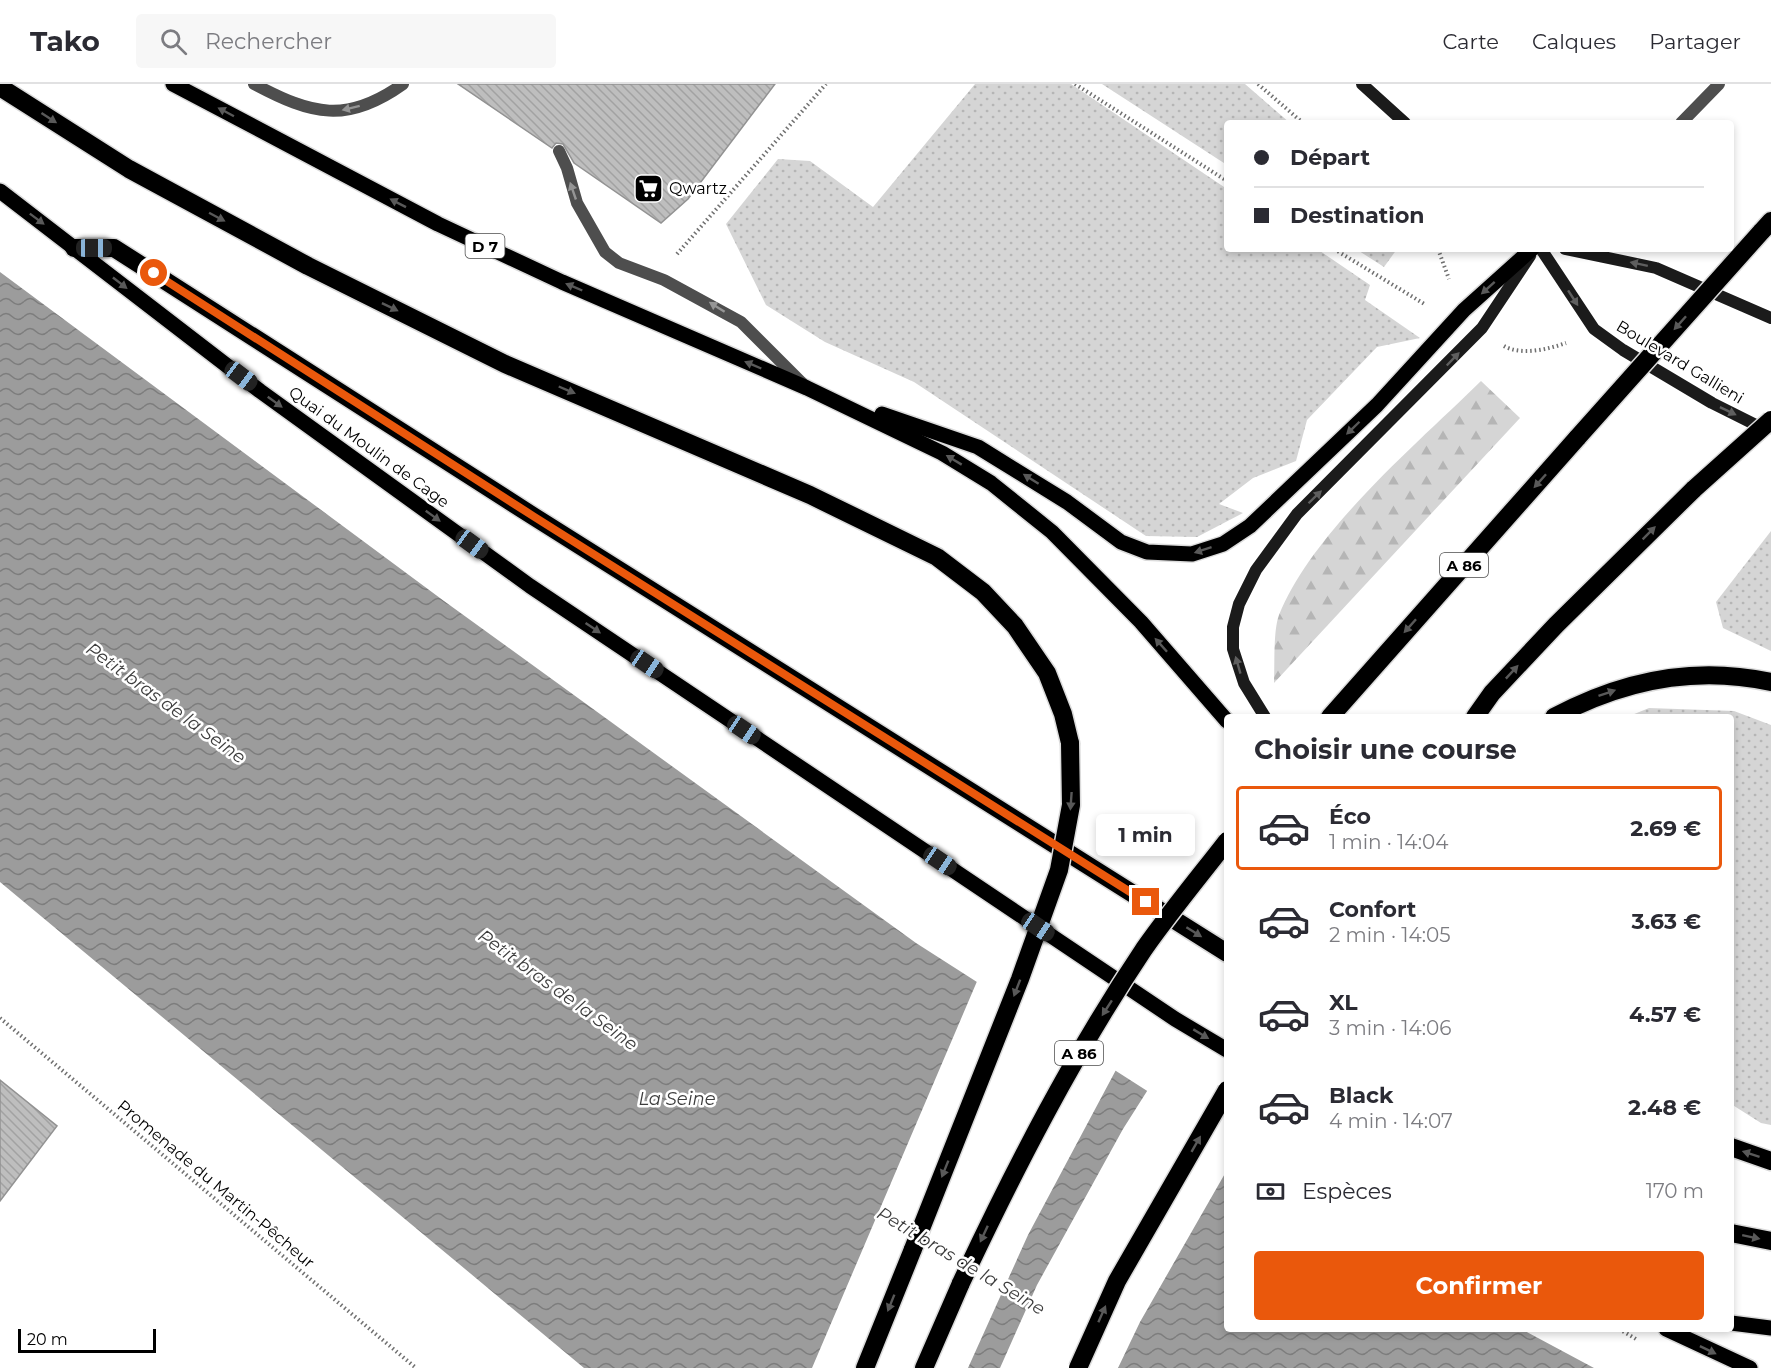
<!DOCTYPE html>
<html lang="fr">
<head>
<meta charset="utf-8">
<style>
	:root { --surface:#fff; --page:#f7f7f7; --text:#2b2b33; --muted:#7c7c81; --line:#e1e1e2; --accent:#ea580c }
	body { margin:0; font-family:Montserrat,sans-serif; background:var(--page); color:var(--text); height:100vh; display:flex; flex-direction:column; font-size:22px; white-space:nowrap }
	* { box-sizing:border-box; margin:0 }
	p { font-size:20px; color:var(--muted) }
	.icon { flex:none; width:33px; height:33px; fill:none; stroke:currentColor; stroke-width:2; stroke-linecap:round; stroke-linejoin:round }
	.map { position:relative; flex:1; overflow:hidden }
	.side { position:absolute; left:1224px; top:630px; width:510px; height:618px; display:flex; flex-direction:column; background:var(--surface); border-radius:6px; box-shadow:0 3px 9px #0003 }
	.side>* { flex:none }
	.hud { position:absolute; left:1224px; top:36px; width:510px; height:132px; border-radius:6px; box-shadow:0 3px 9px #0003; display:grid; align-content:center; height:132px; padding:0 30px; background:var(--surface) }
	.scale { position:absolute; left:18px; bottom:15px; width:138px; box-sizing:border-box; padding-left:6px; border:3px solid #000; border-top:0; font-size:16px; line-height:21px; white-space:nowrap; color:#000; -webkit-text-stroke:4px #fff; paint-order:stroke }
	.end { position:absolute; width:27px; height:27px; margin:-14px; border:8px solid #ea580c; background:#fff; box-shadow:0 0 0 3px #fff }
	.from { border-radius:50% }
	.bubble { position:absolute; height:42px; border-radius:6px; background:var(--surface); box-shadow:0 3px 9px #0003; font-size:20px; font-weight:700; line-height:42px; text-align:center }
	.car { position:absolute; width:18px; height:36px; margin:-18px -9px; border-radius:8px; box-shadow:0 0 4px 2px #0007; background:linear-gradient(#222 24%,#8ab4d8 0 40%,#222 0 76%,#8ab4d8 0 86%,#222 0) }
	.hud b { display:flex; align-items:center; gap:21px; height:57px; font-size:22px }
	.hud b+b { border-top:2px solid var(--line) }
	.hud i { width:15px; height:15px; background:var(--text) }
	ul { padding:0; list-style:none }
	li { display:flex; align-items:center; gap:18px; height:84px; margin:0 12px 9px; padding:0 18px; border:3px solid transparent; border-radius:6px }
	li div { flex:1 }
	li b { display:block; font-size:22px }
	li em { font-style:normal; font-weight:700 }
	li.on { border-color:var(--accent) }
	li>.icon { width:54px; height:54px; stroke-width:1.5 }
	h2 { padding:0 30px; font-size:27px; line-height:72px }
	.pay { display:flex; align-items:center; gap:15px; height:66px; padding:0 30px; font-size:22px }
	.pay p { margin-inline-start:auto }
	.action { display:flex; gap:12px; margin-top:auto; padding:12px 30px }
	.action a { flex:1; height:69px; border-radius:6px; background:var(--accent); color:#fff; font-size:24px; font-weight:700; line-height:69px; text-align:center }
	header { display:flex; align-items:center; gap:36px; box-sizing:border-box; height:84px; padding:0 30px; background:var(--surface); border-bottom:2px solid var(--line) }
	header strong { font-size:28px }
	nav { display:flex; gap:33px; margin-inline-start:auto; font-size:21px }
	.search { width:420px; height:54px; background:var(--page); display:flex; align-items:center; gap:15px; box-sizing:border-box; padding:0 21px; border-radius:6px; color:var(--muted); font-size:22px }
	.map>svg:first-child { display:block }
</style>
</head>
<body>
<header>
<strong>Tako</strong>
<div class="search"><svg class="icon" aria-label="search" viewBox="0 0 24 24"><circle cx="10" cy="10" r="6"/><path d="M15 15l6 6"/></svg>Rechercher</div>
<nav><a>Carte</a><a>Calques</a><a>Partager</a></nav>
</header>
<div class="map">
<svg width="1771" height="1284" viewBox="0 0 1771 1284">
	<defs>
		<pattern id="grass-dots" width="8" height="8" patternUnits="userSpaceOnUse" patternTransform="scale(1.5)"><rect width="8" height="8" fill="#d5d5d5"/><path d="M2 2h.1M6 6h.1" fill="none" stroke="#b5b5b5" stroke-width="1.8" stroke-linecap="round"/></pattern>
		<pattern id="forest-firs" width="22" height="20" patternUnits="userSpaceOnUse" patternTransform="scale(1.5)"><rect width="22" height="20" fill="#d5d5d5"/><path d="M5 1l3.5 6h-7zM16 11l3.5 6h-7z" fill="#b5b5b5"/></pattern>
		<pattern id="water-waves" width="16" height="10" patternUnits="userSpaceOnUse" patternTransform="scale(1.5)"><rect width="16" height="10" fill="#9c9c9c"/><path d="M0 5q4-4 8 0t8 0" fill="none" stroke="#7d7d7d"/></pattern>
		<pattern id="building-back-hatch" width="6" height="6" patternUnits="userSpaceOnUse" patternTransform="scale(1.5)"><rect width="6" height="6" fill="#bebebe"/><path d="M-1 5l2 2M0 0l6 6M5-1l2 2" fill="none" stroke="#a2a2a2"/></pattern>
	</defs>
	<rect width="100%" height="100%" fill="#fff"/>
	<g fill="url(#grass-dots)">
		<polygon points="975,0 1071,0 1227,105 1227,165 1317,165 1370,201 1365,216 1420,254 1377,263 1307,336 1296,377 1253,394 1219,420 1243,429 1197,453 1146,452 914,298 825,258 766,221 726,140 778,75 810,77 873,123"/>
		<polygon points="1102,0 1245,0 1290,39 1227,39 1227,81"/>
		<polygon points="1356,165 1397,165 1384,183"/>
		<polygon points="1771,447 1771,567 1723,544 1716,518"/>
		<polygon points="1649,624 1734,627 1771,641 1771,1041 1761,1039 1731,1020 1731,633 1627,633"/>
	</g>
	<path fill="url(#forest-firs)" d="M1481,297L1520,334L1274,599C1275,581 1273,547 1279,531C1313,447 1416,361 1481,297Z"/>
	<polygon fill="url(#water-waves)" points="0,188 444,517 916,859 1227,1058 1227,1245 1521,1245 1594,1284 584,1284 0,798"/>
	<g fill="#fff">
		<polygon points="978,895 1117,984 1028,1151 968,1284 812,1284"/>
		<polygon points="1149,1004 1227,1054 1227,1086 1140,1238 1118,1284 1000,1284 1037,1201 1123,1045"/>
	</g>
	<g fill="url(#building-back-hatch)" stroke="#929292" stroke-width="1.5">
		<polygon points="458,0 775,0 688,115 661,139 574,79 563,60 556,59 552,64"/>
		<polygon points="0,996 57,1042 0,1117"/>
	</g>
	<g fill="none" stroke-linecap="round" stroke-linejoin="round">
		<defs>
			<g id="primary">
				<polyline points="173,0 438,140 562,198 807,304 942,369 991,399 1052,448 1141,538 1227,637"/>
				<polyline points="0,107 260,307 530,502 1175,935 1227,966"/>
				<polyline points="882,330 978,363 1067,418 1121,458 1147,468 1192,470 1223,460 1250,442 1377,321 1464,226 1532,165"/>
				<polyline points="1731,1239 1771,1244"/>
				<polyline points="1666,1245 1750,1284"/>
			</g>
			<g id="motorway">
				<polyline points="0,3 129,85 308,182 505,280 810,411 937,473 983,508 1015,542 1047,589 1063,630 1070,659"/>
				<polyline points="1761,148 1771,137"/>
				<polyline points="74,164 114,164 533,432 1227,869"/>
				<polyline points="1330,633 1578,353"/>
				<polyline points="1475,633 1492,609 1556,541 1694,405"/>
				<path d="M1554,633C1623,596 1694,581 1771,598"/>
				<polyline points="1731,1063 1771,1077"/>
				<polyline points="1731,1149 1771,1157"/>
				<polyline points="865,1284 913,1165"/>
				<polyline points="924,1284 961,1199"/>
			</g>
		</defs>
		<use href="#primary" stroke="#dbdbdb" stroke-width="18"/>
		<use href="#motorway" stroke="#dbdbdb" stroke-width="21"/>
		<g stroke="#707070" stroke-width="4" stroke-dasharray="1.5 3" stroke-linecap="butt">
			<polyline points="1075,0 1227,97"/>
			<polyline points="1258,0 1303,39"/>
			<polyline points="1334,165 1426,221"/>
			<polyline points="1438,165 1449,195"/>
			<polyline points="677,170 826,0"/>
			<path d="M1504,262C1521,272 1549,265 1566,259"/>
			<polyline points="0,934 416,1284"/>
			<polyline points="1619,1245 1636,1255"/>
		</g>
		<g stroke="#4e4e4e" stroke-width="12">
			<path d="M254,0C312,31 347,40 403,0"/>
			<polyline points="559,67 567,84 577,119 605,168 619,179 664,196 741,238 804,301"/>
		</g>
		<polyline stroke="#4e4e4e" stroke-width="12" points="1681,39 1719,0"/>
		<g stroke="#1b1b1b" stroke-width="12">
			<polyline points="1362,0 1405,39"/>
			<polyline points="1541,165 1594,245 1623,266 1712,319 1766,346"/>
			<polyline points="1565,165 1656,184 1771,234"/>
			<polyline points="1265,633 1244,599 1233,565 1233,543 1239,520 1256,486 1297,430 1482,244 1530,172"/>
		</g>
		<use href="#primary" stroke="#000" stroke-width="15"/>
		<use href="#motorway" stroke="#000" stroke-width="18"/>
		<defs>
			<g id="motorway-bridge">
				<polyline points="1578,353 1761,148"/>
				<polyline points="1694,405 1771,336"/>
				<polyline points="913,1165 1020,895 1059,786 1071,721 1070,659"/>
				<path d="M961,1199C1015,1084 1073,971 1144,865C1170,828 1199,793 1227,757"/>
				<polyline points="1078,1284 1117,1197 1227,1006"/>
			</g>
		</defs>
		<use href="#motorway-bridge" stroke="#dbdbdb" stroke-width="21" stroke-linecap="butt"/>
		<use href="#motorway-bridge" stroke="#000" stroke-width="18"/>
	</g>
	<defs><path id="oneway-solid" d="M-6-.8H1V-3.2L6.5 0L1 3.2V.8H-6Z" transform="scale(1.5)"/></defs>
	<g fill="#959595">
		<use href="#oneway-solid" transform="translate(351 24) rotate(166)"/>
		<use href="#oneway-solid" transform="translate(573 107) rotate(-109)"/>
		<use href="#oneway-solid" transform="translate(717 223) rotate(-148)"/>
	</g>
	<g fill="#595959">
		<use href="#oneway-solid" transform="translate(226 28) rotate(-152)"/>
		<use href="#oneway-solid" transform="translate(49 34) rotate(33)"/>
		<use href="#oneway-solid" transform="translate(398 119) rotate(-153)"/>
		<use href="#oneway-solid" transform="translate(217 133) rotate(28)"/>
		<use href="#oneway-solid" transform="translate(37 135) rotate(37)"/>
		<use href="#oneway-solid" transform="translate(120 199) rotate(38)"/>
		<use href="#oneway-solid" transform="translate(574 203) rotate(-157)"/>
		<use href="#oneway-solid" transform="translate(1488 204) rotate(138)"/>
		<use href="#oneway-solid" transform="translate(390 223) rotate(26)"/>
		<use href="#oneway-solid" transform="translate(1680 239) rotate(132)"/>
		<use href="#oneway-solid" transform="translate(753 281) rotate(-157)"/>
		<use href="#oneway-solid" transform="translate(567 306) rotate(23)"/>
		<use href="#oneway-solid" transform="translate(275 318) rotate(36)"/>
		<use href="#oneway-solid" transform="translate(1353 344) rotate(136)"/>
		<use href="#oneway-solid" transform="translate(954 376) rotate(-149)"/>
		<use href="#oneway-solid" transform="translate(1031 395) rotate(-148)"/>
		<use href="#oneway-solid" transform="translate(1540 397) rotate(132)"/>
		<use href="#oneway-solid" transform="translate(433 432) rotate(36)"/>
		<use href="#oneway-solid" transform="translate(1649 449) rotate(-45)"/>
		<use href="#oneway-solid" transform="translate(1203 466) rotate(162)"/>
		<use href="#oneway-solid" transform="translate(1410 542) rotate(132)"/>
		<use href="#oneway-solid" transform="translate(593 544) rotate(34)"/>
		<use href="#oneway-solid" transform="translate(1161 561) rotate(-132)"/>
		<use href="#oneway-solid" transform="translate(1512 588) rotate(-47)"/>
		<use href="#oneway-solid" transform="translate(1607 609) rotate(-19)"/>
		<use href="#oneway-solid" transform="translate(1071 717) rotate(94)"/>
		<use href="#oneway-solid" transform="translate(1194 848) rotate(32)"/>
		<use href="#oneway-solid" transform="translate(1017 904) rotate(111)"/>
		<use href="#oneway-solid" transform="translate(1107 924) rotate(123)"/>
		<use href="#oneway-solid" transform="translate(1201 950) rotate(31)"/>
		<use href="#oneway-solid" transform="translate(1196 1060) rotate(-60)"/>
		<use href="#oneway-solid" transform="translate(1751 1070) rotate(-162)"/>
		<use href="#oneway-solid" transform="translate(945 1085) rotate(112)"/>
		<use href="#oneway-solid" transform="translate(984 1150) rotate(115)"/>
		<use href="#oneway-solid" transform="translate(1751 1153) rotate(12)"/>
		<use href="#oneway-solid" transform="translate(891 1219) rotate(112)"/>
		<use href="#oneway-solid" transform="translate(1102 1230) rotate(-66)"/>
		<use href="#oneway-solid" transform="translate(1708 1266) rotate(26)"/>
	</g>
	<g fill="#5f5f5f">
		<use href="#oneway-solid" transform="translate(1639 180) rotate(-168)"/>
		<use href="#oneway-solid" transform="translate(1573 214) rotate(57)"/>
		<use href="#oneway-solid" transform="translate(1453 275) rotate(-46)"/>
		<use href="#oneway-solid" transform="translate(1728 327) rotate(26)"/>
		<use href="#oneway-solid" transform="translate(1315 413) rotate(-44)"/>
		<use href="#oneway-solid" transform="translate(1238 581) rotate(-106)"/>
	</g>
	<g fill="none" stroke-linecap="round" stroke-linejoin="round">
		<polyline stroke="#ea580c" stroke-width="8" points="154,189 533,432 1146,818"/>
	</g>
	<defs>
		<symbol id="supermarket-square" viewBox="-11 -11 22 22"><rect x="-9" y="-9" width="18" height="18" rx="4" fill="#000" stroke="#fff"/><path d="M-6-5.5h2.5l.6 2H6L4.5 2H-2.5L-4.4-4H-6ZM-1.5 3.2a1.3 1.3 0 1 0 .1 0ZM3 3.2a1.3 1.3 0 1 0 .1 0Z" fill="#fff"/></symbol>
	</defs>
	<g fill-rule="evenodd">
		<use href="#supermarket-square" x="632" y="88" width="33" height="33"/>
	</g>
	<g text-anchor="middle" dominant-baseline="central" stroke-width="5" stroke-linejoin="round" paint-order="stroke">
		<g fill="#fff" stroke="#4c4c4c" stroke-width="1.5">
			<rect x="465.5" y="150" width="39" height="24" rx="4.5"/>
			<rect x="1440" y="469" width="48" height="24" rx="4.5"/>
			<rect x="1055" y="957" width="48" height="24" rx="4.5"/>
		</g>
		<g font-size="15" font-weight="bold" fill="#000">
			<text x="485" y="162">D 7</text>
			<text x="1464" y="481">A 86</text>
			<text x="1079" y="969">A 86</text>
		</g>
		<g font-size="16" fill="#000" stroke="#fff" text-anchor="start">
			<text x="669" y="104">Qwartz</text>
		</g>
		<g font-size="16" fill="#000" stroke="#fff">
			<text transform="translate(1680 278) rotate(31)">Boulevard Gallieni</text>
			<text transform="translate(369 363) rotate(36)">Quai du Moulin de Cage</text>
			<text transform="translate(216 1100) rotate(40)">Promenade du Martin-Pêcheur</text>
		</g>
		<g font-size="18" font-style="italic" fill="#3d3d3d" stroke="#fff">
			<text transform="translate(166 619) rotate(36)">Petit bras de la Seine</text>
			<text transform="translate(558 906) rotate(36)">Petit bras de la Seine</text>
			<text x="677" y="1015">La Seine</text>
			<text transform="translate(961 1177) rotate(31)">Petit bras de la Seine</text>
		</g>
	</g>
</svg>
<div class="scale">20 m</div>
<i class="end from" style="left:154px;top:189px"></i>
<i class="end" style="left:1146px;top:818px"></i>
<div class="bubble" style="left:1096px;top:730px;width:99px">1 min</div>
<i class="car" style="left:94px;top:164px;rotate:90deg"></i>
<i class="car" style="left:241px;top:292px;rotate:127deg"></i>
<i class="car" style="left:472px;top:460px;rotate:126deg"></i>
<i class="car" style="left:647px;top:580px;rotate:124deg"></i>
<i class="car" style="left:744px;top:646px;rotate:124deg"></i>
<i class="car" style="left:940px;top:777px;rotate:124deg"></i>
<i class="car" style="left:1038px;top:843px;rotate:124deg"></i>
<div class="hud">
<b><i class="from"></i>Départ</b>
<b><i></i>Destination</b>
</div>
<section class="side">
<h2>Choisir une course</h2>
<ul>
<li class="on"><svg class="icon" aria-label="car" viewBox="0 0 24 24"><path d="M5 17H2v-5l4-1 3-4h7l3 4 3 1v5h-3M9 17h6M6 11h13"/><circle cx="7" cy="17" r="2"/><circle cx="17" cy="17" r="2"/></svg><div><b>Éco</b><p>1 min · 14:04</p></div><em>2.69 €</em></li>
<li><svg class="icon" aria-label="car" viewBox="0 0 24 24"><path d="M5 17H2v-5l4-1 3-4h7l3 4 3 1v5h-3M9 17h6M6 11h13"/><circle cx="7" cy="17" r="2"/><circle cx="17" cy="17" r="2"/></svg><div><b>Confort</b><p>2 min · 14:05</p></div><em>3.63 €</em></li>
<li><svg class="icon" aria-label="car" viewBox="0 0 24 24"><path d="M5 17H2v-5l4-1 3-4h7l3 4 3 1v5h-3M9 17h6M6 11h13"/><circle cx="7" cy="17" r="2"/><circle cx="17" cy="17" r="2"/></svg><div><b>XL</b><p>3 min · 14:06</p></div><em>4.57 €</em></li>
<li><svg class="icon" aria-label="car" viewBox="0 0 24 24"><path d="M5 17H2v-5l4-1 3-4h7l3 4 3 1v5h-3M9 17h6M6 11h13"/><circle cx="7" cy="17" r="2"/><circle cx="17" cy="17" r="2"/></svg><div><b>Black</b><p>4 min · 14:07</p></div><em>2.48 €</em></li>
</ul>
<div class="pay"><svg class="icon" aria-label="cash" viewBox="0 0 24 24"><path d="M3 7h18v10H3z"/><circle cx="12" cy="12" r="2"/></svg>Espèces<p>170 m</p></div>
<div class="action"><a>Confirmer</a></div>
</section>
</div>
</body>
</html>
